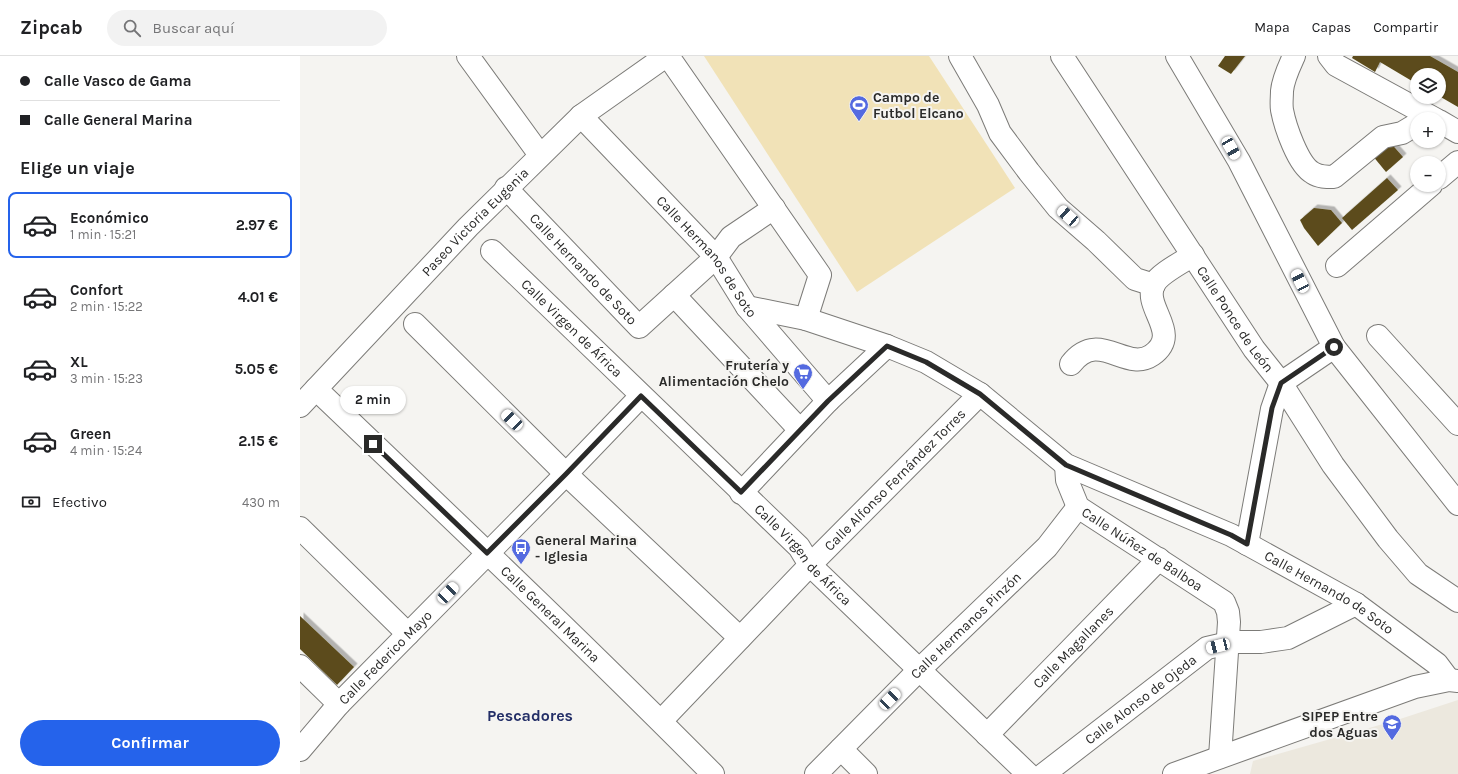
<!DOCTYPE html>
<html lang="es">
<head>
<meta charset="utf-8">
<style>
	:root { --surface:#fff; --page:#f2f2f2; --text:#202124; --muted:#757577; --line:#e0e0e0; --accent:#2563eb }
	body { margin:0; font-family:Karla,sans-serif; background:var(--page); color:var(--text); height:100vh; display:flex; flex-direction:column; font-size:15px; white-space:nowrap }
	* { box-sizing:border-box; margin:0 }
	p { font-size:13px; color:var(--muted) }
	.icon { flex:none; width:22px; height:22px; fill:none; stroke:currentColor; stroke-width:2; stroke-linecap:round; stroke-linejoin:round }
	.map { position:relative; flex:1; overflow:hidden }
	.side { display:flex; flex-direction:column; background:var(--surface); width:300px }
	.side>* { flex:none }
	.guide { display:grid; align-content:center; height:88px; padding:0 20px; background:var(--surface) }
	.controls { position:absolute; left:1110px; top:12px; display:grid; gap:8px }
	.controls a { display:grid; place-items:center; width:36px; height:36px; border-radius:50%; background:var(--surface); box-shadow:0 1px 3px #0004; font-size:20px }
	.end { position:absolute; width:18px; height:18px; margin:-9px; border:5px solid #2a2a29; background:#fff; box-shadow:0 0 0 2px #fff }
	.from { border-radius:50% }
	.bubble { position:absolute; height:28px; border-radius:14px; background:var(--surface); box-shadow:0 1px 3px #0004; font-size:13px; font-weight:700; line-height:28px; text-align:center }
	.car { position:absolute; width:12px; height:24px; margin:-12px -6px; border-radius:5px; box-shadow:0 0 3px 1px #0007; background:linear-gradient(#fff 24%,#345 0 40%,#fff 0 76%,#345 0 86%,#fff 0) }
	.guide b { display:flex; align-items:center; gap:14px; height:38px; font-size:15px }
	.guide b+b { border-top:1px solid var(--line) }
	.guide i { width:10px; height:10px; background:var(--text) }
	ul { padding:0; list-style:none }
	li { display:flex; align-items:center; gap:12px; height:66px; margin:0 8px 6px; padding:0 12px; border:2px solid transparent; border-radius:8px }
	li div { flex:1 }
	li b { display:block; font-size:15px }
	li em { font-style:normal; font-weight:700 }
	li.selected { border-color:var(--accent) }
	li>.icon { width:36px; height:36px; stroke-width:1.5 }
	h2 { padding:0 20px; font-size:18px; line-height:48px }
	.pay { display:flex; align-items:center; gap:10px; height:44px; padding:0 20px; font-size:15px }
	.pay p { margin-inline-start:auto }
	.primary-button { display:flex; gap:8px; margin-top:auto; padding:8px 20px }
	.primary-button a { flex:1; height:46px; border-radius:24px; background:var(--accent); color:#fff; font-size:16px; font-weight:700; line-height:46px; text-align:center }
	header { display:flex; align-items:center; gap:24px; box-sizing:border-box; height:56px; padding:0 20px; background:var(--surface); border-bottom:1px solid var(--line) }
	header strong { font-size:19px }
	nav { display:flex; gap:22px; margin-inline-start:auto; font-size:14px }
	.search { width:280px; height:36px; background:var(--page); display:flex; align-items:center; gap:10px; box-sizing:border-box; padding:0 14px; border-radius:22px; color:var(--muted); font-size:15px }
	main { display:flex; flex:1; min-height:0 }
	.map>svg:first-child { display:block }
</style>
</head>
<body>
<header>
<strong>Zipcab</strong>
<div class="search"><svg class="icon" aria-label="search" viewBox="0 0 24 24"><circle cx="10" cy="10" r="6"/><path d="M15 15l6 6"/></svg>Buscar aquí</div>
<nav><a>Mapa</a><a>Capas</a><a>Compartir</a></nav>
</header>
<main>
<section class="side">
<div class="guide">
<b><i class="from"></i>Calle Vasco de Gama</b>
<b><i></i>Calle General Marina</b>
</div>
<h2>Elige un viaje</h2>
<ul>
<li class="selected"><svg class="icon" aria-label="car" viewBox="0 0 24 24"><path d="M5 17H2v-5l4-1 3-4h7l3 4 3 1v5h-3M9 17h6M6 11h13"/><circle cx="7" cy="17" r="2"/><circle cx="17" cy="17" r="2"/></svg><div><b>Económico</b><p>1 min · 15:21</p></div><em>2.97 €</em></li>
<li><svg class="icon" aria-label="car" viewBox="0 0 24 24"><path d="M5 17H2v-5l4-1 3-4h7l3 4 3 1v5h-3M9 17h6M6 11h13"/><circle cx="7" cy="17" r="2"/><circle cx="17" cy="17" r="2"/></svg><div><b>Confort</b><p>2 min · 15:22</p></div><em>4.01 €</em></li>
<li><svg class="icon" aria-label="car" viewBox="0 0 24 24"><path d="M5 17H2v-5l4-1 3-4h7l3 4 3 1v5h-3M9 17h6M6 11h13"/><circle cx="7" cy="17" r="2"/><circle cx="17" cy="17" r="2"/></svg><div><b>XL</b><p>3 min · 15:23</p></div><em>5.05 €</em></li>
<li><svg class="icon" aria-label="car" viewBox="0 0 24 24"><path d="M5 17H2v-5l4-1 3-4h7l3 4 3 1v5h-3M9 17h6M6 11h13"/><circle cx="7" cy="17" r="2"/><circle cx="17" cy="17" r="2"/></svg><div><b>Green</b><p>4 min · 15:24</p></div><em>2.15 €</em></li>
</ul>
<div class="pay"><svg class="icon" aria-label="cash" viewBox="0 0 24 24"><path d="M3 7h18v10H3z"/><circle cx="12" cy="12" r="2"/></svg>Efectivo<p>430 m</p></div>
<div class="primary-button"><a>Confirmar</a></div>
</section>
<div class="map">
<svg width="1158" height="718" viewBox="0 0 1158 718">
	<defs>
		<filter id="shadow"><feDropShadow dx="3.5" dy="-3.5" stdDeviation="0" flood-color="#0004"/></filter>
	</defs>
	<rect width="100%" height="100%" fill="#f5f4f1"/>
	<polygon fill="#ece8de" points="1158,644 1158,718 950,718 953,705 1097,664"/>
	<polygon fill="#f1e2b7" points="404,0 629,0 715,132 557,236"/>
	<g fill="#5b4c1a" filter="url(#shadow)">
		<polygon points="925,0 945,0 931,18 918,10"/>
		<polygon points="1053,0 1130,0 1158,16 1158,51 1139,40 1139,19 1117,19 1117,28 1080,6 1075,16 1052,2"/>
		<polygon points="1088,84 1103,101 1086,116 1072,99"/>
		<polygon points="1087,122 1098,134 1052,174 1042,162"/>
		<polygon points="1014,152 1031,154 1042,167 1018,190 1004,172 1000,164"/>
		<polygon points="0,560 54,611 37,629 0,593"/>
	</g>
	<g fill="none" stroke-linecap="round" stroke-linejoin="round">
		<defs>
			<g id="minor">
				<polyline points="168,0 240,99"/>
				<polyline points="368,0 520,219 506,263"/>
				<polyline points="660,0 688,49 700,77 729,116 758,152 796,185 835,223 854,229"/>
				<path id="s1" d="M762,0L954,293L981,327L1033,409L1088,483L1118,518L1158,545"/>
				<polyline points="877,0 939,105 1034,291 1158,448"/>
				<path d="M994,0C989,11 983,23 982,35C982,41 981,48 982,54C985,70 998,109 1013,117C1019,121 1026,121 1034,121L1083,81L1102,77L1117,68"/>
				<polyline points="1029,0 1036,9 1135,63"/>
				<path id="s2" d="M281,60L416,201L447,251L528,345"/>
				<polyline points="1139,65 1158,76"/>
				<polyline points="1139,122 1158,106"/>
				<path id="s3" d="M206,132L339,271L416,201L431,181L474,152"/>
				<path id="s4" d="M192,195L499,491L510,509L728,718"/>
				<polyline points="1037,210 1131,129"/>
				<polyline points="374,239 500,374"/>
				<path id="s5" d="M447,251L506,263L587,290L626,306L680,338L766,409L931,479L1056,548L1137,608L1149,624"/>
				<polyline points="115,268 266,418 440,582"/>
				<polyline points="1078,280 1158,368"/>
				<path d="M771,308C799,272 826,317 852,299C883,277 842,252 854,228C860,217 883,206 893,199"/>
				<path id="s6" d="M16,333C149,460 283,587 413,718"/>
				<path id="s7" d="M0,350L168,171L281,60L366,0"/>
				<path id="s8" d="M766,409L767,424L778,451L924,546L928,556L929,566L920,701"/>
				<polyline points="441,437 528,345 587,290"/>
				<polyline points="0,472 108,578"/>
				<polyline points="947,488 972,353 981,327 1034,291"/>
				<polyline points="0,610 39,648"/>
				<path id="s9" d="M361,665L510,509L680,338"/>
				<path id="s10" d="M687,679L859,503"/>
				<polyline points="541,693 566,718"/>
				<path id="s11" d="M0,694L39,648L266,418L341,340"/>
				<path id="s12" d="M516,718L620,613L747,491L778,451"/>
				<path id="s13" d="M744,718L907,592L933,586H961L988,582L1056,548"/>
				<polyline points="874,718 1115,631 1149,624 1158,625"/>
			</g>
		</defs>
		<use href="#minor" stroke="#7c7b78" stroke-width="24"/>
		<use href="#minor" stroke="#fff" stroke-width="22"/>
	</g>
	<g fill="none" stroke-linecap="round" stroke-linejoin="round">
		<polyline stroke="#2a2a29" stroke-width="5" points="73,388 187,497 266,418 341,340 441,436 528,345 587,290 626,306 680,338 766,409 931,479 947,488 972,352 981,327 1034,291"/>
	</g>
	<defs>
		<symbol id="stadium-pin" viewBox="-11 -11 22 30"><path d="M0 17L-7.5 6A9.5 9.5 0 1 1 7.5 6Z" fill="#546ae0" stroke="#f5f4f1"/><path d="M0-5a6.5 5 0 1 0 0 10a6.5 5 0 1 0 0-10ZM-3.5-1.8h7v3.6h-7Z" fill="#fff"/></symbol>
		<symbol id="supermarket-pin" viewBox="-11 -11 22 30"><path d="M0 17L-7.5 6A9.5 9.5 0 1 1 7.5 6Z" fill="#546ae0" stroke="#f5f4f1"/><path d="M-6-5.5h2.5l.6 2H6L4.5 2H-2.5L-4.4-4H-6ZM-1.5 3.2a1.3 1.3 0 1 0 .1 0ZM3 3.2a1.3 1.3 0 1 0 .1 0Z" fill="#fff"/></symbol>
		<symbol id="bus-pin" viewBox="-11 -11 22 30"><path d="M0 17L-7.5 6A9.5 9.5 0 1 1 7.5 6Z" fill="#546ae0" stroke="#f5f4f1"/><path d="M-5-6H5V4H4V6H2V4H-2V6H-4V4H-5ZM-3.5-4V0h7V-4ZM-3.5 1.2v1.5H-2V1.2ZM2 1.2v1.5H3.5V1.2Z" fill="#fff"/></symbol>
		<symbol id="school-pin" viewBox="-11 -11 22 30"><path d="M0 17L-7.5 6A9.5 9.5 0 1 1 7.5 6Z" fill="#546ae0" stroke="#f5f4f1"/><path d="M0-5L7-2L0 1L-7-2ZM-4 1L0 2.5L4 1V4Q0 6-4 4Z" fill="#fff"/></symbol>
	</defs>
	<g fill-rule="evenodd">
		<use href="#stadium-pin" x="548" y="38" width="22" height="30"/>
		<use href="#supermarket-pin" x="492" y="306" width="22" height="30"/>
		<use href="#bus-pin" x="210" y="481" width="22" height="30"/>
		<use href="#school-pin" x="1081" y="657" width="22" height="30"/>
	</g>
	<g text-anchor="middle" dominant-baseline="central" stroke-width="4" stroke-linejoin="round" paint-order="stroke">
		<g font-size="14" font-weight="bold" fill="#2a2a29" stroke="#f5f4f1" text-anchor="start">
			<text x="573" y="41">Campo de<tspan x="573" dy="16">Futbol Elcano</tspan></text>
			<text x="489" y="309" text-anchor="end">Frutería y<tspan x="489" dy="16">Alimentación Chelo</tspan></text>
			<text x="235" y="484">General Marina<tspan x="235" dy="16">- Iglesia</tspan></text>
			<text x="1078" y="660" text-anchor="end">SIPEP Entre<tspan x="1078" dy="16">dos Aguas</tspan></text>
		</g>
		<g font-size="14" fill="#2a2a29" stroke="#f5f4f1">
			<text stroke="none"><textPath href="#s7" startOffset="254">Paseo Victoria Eugenia</textPath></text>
			<text stroke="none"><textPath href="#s2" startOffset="189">Calle Hermanos de Soto</textPath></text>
			<text stroke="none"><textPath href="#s3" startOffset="112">Calle Hernando de Soto</textPath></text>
			<text stroke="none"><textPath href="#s1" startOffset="315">Calle Ponce de León</textPath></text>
			<text stroke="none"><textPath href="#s4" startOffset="111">Calle Virgen de África</textPath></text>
			<text stroke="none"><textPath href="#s9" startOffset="336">Calle Alfonso Fernández Torres</textPath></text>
			<text stroke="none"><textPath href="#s8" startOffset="121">Calle Núñez de Balboa</textPath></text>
			<text stroke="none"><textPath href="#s4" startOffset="435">Calle Virgen de África</textPath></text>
			<text stroke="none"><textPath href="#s5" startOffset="655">Calle Hernando de Soto</textPath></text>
			<text stroke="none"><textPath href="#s6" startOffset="325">Calle General Marina</textPath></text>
			<text stroke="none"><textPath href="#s12" startOffset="211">Calle Hermanos Pinzón</textPath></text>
			<text stroke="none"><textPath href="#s10" startOffset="123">Calle Magallanes</textPath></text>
			<text stroke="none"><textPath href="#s11" startOffset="126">Calle Federico Mayo</textPath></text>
			<text stroke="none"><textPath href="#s13" startOffset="122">Calle Alonso de Ojeda</textPath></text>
		</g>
		<g font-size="16" font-weight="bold" fill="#232e67" stroke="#f5f4f1">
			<text x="230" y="659">Pescadores</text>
		</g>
	</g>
</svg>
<div class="controls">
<a><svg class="icon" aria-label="layers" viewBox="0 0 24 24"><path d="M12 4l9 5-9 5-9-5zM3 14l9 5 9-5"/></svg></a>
<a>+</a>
<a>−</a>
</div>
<i class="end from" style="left:1034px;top:291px"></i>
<i class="end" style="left:73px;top:388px"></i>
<div class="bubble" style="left:40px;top:330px;width:66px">2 min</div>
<i class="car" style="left:931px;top:92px;rotate:150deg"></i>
<i class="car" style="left:768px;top:160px;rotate:312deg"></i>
<i class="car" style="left:1000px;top:225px;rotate:333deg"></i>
<i class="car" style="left:212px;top:364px;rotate:314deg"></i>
<i class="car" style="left:148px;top:537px;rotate:44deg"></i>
<i class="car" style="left:918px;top:590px;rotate:256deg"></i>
<i class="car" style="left:590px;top:643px;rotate:45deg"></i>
</div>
</main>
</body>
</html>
